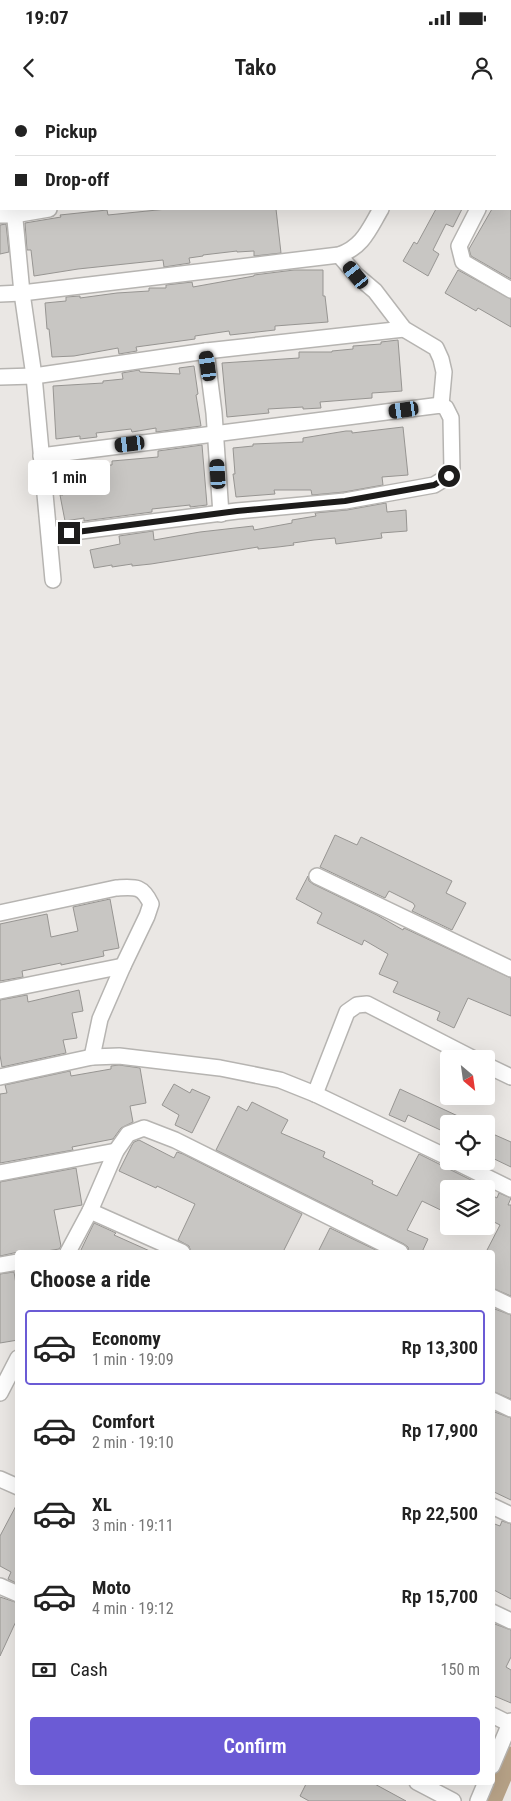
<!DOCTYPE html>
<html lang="en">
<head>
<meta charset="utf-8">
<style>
	:root { --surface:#fff; --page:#f2f2f2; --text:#222; --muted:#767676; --line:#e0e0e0; --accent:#6b5bd5 }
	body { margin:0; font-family:"Roboto Condensed",sans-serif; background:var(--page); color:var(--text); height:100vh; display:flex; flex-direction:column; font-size:19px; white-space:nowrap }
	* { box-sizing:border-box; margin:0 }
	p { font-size:16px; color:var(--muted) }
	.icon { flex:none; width:28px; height:28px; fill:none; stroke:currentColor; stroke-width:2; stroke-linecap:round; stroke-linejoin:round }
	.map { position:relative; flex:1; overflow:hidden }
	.details { position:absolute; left:15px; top:1150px; width:480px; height:535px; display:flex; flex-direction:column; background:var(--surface); border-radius:5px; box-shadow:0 5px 20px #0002 }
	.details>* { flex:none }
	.hud { position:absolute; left:0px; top:0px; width:511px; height:110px; box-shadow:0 5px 20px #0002; display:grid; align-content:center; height:110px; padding:0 15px; background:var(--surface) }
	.needle { width:32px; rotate:151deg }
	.tools { position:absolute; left:440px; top:950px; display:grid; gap:10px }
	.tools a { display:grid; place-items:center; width:55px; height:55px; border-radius:5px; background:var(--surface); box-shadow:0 5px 20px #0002; font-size:25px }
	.end { position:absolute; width:22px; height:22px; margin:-11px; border:6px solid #1d1c1b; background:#fff; box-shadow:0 0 0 2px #fff }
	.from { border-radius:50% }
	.bubble { position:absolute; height:35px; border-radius:5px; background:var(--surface); box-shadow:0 5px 20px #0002; font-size:16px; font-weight:600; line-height:35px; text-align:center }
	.car { position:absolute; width:15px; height:30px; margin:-15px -8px; border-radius:6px; box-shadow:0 0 4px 1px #0007; background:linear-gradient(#222 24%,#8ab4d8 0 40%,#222 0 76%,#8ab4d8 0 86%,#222 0) }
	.hud b { display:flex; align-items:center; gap:18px; height:48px; font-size:19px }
	.hud b+b { border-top:1px solid var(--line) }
	.hud i { width:12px; height:12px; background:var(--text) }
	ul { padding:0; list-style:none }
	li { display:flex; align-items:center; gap:15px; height:75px; margin:0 10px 8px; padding:0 5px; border:2px solid transparent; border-radius:5px }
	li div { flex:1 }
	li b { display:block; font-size:19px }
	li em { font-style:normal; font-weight:600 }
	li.current { border-color:var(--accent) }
	li>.icon { width:45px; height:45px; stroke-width:1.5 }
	h2 { padding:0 15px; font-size:22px; line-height:60px }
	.pay { display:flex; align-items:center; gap:12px; height:55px; padding:0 15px; font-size:19px }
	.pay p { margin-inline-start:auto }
	.cta { display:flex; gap:10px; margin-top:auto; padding:10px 15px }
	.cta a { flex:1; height:58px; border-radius:5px; background:var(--accent); color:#fff; font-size:20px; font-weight:600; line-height:58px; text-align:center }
	.status { display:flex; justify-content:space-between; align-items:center; height:35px; padding:0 25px; background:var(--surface); direction:ltr }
	.status svg { height:14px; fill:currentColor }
	header { display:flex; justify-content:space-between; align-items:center; height:65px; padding:0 15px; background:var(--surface); font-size:22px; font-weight:600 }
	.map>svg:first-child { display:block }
</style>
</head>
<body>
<div class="status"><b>19:07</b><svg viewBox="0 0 49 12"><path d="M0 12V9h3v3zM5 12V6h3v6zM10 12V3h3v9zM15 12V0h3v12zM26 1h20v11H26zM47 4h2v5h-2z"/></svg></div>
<header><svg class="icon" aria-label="back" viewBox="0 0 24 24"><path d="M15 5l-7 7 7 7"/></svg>Tako<svg class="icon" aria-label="person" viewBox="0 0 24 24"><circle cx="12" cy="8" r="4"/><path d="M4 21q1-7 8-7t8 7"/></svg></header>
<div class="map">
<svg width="511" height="1701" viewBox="0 0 511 1701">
	<rect width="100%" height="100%" fill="#eae7e4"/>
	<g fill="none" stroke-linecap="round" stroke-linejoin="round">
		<polyline stroke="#b6a186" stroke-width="19" points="492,1701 511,1656"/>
	</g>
	<g fill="#c8c6c3" stroke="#979592">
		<polygon points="167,109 276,109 281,153 254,156 254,151 237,152 237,151 203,155 203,156 189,158 190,163 164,167 163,160 78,169 34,176 31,150 27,150 25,123 61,117 60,115 107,110 108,115"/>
		<polygon points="436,109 462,109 453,127 446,124 433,150 439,154 428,176 403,161 414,142 417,144"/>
		<polygon points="492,109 511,109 511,179 471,156 469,149"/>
		<polygon points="6,124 9,152 0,154 0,125"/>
		<polygon points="294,170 323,170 323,196 325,196 328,222 275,226 275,230 230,235 229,231 195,236 195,239 136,247 137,251 119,254 118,248 74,256 52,257 49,229 47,229 45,203 66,201 66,197 80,196 80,198 117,193 149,191 149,188 166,188 166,185 192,182 193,187 254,176 254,175"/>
		<polygon points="458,170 511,199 511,227 478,208 476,211 445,193"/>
		<polygon points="398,240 402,291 372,293 372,298 320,302 321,308 303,309 303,307 268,309 269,313 227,317 222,263 299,258 299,252 332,252 332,251 353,249 353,246 381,244 381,242"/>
		<polygon points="194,266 198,294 196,295 201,326 156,332 156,328 132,332 131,329 96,333 97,337 80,339 80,336 56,339 53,286 103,283 103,281 123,279 122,273 139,270 140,272 180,274 179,268"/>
		<polygon points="403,327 408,375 382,377 383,385 344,392 312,395 311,390 274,390 275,394 236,397 233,374 235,374 233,348 253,346 253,344 303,342 303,338 346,331 352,331 352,333"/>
		<polygon points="202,345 207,405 190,407 190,405 152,409 152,412 84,421 84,418 65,421 60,395 63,395 59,366 74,364 74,366 112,365 112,361 158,357 158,351"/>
		<polygon points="386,403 387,412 406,410 407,431 381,433 382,438 336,444 335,438 314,440 293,443 294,445 278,447 258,449 258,447 151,464 132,466 132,464 112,467 112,465 94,468 90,450 120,444 119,436 153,431 154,440 200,432 253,426 254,430 292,423 292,420 316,416 315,413 347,410"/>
		<polygon points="335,735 357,745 361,737 452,781 446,793 466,803 452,830 412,811 415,806 413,803 389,791 385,798 320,767"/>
		<polygon points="308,776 309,781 313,784 377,815 403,830 404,828 511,878 511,916 468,898 454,928 437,920 440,912 393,892 398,882 379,874 388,854 364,840 362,845 317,823 322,813 296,799"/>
		<polygon points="110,799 119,848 103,851 104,856 61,865 61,863 22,871 23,877 0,881 0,824 47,814 51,837 78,831 73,807"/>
		<polygon points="79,890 83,911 72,913 77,938 63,940 66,953 2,967 0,955 0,900 27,895 28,902"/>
		<polygon points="119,965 140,968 146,1003 130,1006 133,1022 121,1028 113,1039 72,1047 73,1050 0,1063 0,994 7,993 5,985 70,971 71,976 111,969 111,966"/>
		<polygon points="174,984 190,993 192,989 210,997 192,1033 175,1025 179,1015 162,1005"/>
		<polygon points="400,989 475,1024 449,1024 449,1034 408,1015 405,1022 389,1015"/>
		<polygon points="252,1002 288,1020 281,1033 325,1052 323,1057 373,1081 372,1084 397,1096 419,1054 489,1089 449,1089 449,1114 422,1101 407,1130 428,1139 422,1152 409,1152 408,1147 404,1144 216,1050 238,1006 247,1011"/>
		<polygon points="486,1031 511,1042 511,1067 486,1055"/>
		<polygon points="139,1040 174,1058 177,1052 183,1054 302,1114 283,1152 191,1152 189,1146 178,1140 195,1104 157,1086 156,1088 119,1071 132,1045 134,1042"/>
		<polygon points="76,1068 82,1105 54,1110 61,1146 59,1149 41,1152 18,1152 0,1156 0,1082"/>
		<polygon points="486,1092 497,1098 499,1093 511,1098 508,1105 511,1105 511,1196 492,1188 492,1152 486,1152 500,1125 486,1118"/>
		<polygon points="94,1123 116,1133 114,1135 152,1152 80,1152"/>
		<polygon points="330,1128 380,1152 318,1152"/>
		<polygon points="14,1172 18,1196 18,1240 0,1243 0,1174"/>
		<polygon points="492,1208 511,1215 511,1299 492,1291"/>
		<polygon points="492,1311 511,1318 511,1400 492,1391"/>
		<polygon points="18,1402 18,1484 8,1479 11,1472 0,1466 0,1436"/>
		<polygon points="502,1421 511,1424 511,1499 492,1489 492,1423 500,1426"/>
		<polygon points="0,1497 18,1503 18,1517 0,1556"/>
		<polygon points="492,1523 511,1530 511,1557 506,1567 511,1570 511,1603 492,1595"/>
		<polygon points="307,1682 371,1682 406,1701 309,1701 300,1696"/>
	</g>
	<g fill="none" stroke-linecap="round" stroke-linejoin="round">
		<defs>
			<g id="street">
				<polyline points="89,0 89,1"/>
				<polyline points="167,0 167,1"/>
				<polyline points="484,0 487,1"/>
				<polyline points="11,1 11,0"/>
				<polyline points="243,1 243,0"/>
				<polyline points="348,1 349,0"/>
				<polyline points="392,1 392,0"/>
				<polyline points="510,14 511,14"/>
				<polyline points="510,53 511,51"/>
				<polyline points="510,99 511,100"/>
				<polyline points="14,109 22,193 34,276 53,480"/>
				<polyline points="478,109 459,146 463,162 511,190"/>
				<polyline points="0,115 14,115 49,109"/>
				<polyline points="339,155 356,175 375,191 404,229 436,248 441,259 444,272 441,305"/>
				<path d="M0,194L22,193L339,155C363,147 369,129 381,109"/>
				<polyline points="206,251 214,313 221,414"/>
				<polyline points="0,277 34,276 206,251 404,229"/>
				<polyline points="41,356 441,305 446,308 451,318 452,371 449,376 434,385 345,401 237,411 50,435"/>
				<polyline points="317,776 511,869"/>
				<path d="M0,813L116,788C135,787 142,785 151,804L147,816L123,866L100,919L92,957"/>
				<polyline points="0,891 123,866"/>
				<polyline points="486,965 511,977"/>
				<polyline points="0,977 92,957 119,956 220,968 280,980 315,994 449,1058"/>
				<polyline points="315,994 347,912 357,905 367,904 474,959"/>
				<polyline points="454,1061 511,1089"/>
				<polyline points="0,1073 116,1051"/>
				<polyline points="90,1111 182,1152"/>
				<polyline points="68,1152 90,1111 116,1051 128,1034 144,1028 175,1040 400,1152"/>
				<polyline points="0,1165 18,1162"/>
				<polyline points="492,1197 511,1206"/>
				<polyline points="0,1293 18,1258"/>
				<polyline points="492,1300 511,1309"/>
				<polyline points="0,1379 18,1387"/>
				<polyline points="492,1406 511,1415"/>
				<polyline points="0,1486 18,1494"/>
				<polyline points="492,1512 511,1521"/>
				<polyline points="492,1615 510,1624"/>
				<polyline points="492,1666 511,1621"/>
				<polyline points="417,1682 453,1701"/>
				<polyline points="478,1701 486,1682"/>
			</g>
		</defs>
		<use href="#street" stroke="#b6b4b1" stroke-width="18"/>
		<use href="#street" stroke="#fff" stroke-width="15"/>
	</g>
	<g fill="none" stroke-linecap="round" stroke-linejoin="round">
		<polyline stroke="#1d1c1b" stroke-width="6" points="69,433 237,411 345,401 434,385 449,376"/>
	</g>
</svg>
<div class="tools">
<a><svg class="needle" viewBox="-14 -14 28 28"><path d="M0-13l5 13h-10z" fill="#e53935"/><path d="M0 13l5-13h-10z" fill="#767676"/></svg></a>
<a><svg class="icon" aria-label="locate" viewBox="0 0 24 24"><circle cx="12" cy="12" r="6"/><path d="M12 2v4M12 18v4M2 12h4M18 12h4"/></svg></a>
<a><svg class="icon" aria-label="layers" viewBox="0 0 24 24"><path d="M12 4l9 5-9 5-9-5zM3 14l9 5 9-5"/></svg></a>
</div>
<i class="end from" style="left:449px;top:376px"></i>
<i class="end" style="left:69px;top:433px"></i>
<div class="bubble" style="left:28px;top:360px;width:82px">1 min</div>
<i class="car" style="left:356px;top:175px;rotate:321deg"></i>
<i class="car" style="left:208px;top:266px;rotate:352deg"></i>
<i class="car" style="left:404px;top:310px;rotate:262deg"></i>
<i class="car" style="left:130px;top:344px;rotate:263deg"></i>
<i class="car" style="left:218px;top:374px;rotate:356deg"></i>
<div class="hud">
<b><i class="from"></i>Pickup</b>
<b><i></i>Drop-off</b>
</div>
<section class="details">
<h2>Choose a ride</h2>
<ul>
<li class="current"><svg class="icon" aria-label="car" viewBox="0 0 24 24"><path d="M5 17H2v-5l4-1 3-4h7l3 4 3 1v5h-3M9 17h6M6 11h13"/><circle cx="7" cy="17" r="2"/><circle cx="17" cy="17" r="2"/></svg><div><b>Economy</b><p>1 min · 19:09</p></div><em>Rp 13,300</em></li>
<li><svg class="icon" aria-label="car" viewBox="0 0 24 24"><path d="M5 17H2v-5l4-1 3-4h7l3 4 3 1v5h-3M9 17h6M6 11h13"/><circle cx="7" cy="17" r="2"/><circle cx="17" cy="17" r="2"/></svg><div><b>Comfort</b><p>2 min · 19:10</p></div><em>Rp 17,900</em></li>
<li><svg class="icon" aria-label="car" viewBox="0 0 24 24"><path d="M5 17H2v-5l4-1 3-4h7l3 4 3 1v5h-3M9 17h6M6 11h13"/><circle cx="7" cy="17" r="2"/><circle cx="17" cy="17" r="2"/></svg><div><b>XL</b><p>3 min · 19:11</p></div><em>Rp 22,500</em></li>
<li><svg class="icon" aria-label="car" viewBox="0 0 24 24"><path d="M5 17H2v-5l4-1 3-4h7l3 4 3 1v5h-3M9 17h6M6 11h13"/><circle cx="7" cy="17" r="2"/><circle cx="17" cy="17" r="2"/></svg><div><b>Moto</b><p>4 min · 19:12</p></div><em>Rp 15,700</em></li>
</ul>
<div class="pay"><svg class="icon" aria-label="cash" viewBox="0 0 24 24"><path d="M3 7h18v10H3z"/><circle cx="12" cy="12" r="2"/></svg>Cash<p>150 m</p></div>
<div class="cta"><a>Confirm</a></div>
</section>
</div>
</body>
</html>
